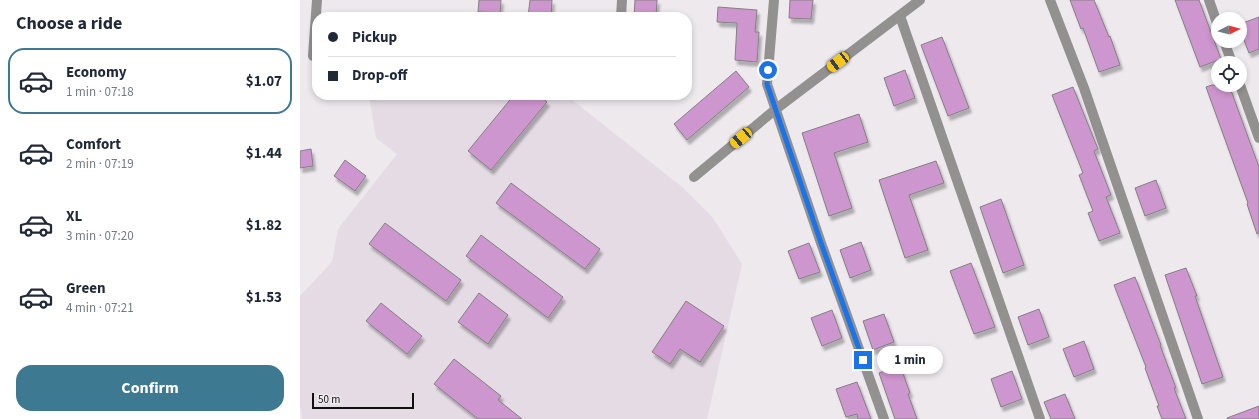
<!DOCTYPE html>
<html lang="en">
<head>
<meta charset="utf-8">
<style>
	:root { --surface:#fff; --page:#f2f2f3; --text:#1f2937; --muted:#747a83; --line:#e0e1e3; --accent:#3d7990 }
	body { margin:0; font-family:"Source Sans 3",sans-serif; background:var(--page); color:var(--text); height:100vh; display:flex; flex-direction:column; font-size:15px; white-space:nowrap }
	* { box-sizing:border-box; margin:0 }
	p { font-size:13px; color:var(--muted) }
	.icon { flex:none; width:22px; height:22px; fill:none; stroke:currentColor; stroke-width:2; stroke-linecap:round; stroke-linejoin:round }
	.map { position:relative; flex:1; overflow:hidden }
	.drawer { display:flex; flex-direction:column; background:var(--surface); width:300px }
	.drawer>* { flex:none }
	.top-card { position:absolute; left:12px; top:12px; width:380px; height:88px; border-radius:16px; box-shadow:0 2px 6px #0003; display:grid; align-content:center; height:88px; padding:0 16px; background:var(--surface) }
	.needle { width:26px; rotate:84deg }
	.tools { position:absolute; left:911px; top:12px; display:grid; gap:8px }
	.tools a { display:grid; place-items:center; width:36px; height:36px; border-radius:50%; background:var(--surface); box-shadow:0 2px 6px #0003; font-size:20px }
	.scale { position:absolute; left:12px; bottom:10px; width:102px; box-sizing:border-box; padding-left:4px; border:2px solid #111011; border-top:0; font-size:11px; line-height:14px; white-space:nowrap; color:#111011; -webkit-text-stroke:3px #ede9ed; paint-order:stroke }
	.end { position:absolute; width:18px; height:18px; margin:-9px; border:5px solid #1a73e8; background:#fff; box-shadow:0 0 0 2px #fff }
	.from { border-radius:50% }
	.bubble { position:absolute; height:28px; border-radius:14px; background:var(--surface); box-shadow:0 2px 6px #0003; font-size:13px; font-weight:700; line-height:28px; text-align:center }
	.car { position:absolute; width:12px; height:24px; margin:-12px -6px; border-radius:5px; box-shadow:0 0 3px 1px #0007; background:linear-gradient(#f5c518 24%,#345 0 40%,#f5c518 0 76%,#345 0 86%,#f5c518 0) }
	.top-card b { display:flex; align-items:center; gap:14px; height:38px; font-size:15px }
	.top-card b+b { border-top:1px solid var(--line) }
	.top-card i { width:10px; height:10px; background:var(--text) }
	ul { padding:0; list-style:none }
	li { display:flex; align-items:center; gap:12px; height:66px; margin:0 8px 6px; padding:0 8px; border:2px solid transparent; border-radius:16px }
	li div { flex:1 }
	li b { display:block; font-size:15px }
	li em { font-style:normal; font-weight:700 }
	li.current { border-color:var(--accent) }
	li>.icon { width:36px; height:36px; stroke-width:1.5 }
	h2 { padding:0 16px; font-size:18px; line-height:48px }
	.primary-button { display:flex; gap:8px; margin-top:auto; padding:8px 16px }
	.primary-button a { flex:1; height:46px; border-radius:16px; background:var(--accent); color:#fff; font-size:16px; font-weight:700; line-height:46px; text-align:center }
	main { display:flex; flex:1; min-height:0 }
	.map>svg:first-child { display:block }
</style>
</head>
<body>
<main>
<section class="drawer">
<h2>Choose a ride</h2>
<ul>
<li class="current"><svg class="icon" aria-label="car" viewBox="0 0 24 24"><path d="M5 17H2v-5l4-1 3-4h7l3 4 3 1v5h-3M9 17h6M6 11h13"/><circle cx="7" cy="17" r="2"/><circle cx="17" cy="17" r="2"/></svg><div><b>Economy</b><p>1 min · 07:18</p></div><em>$1.07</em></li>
<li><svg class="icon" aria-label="car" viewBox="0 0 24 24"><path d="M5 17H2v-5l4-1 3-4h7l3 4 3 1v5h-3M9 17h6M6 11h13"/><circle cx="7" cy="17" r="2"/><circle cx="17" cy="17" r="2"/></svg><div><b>Comfort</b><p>2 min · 07:19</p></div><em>$1.44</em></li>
<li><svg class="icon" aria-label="car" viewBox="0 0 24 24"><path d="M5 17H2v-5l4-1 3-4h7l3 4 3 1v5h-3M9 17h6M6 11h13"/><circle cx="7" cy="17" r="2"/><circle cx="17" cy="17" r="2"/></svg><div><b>XL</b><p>3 min · 07:20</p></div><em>$1.82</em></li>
<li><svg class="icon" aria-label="car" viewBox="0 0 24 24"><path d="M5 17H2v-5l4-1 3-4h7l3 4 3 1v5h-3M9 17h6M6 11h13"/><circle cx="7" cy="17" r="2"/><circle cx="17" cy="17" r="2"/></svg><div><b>Green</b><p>4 min · 07:21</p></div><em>$1.53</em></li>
</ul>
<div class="primary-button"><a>Confirm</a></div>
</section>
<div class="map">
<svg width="959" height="419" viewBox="0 0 959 419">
	<defs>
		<filter id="shadow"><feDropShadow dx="2.5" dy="4.5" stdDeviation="1" flood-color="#0004"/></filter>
	</defs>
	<rect width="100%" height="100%" fill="#ede9ed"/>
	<polygon fill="#e4dbe4" points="69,95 266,95 382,187 413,218 442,264 407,419 2,419 1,408 0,407 0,296 32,262 38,229 97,154 76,138"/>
	<g fill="#ce96ce" stroke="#838083" filter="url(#shadow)">
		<polygon points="179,0 201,0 200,13 178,12"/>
		<polygon points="230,0 252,0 251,17 228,17"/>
		<polygon points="335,0 357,0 356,17 334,17"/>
		<polygon points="490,0 513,0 511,19 489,18"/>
		<polygon points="770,0 794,0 809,37 810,36 820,65 799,72 783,28 781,29"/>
		<polygon points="875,0 899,0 921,59 900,67"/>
		<polygon points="418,7 457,10 455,32 459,32 457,62 435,60 437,23 417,22"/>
		<polygon points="959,17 959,49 949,53 940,30 940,24"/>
		<polygon points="642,37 669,108 648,116 621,45"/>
		<polygon points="605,70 615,98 594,106 584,78"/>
		<polygon points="436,71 449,87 387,140 374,124"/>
		<polygon points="912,85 929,85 959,167 959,233 957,234 947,204 948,203 906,87"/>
		<polygon points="773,87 798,149 794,151 811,195 806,197 820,233 799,241 788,213 793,211 779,175 783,173 752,95"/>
		<polygon points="214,95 239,95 247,102 191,170 168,151"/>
		<polygon points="559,114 568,142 534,153 552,208 529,216 502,133"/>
		<polygon points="11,149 13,166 0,168 0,151"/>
		<polygon points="45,160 66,176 55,191 34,176"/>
		<polygon points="636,161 644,183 609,195 628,250 605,258 579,180"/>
		<polygon points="856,180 866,208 845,216 835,188"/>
		<polygon points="211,183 300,249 285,269 196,203"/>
		<polygon points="701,199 724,265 703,273 680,207"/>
		<polygon points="85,223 161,280 146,301 69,244"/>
		<polygon points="181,235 263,297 248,318 166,256"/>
		<polygon points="561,242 571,270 550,278 540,250"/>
		<polygon points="509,243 520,272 499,279 488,251"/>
		<polygon points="671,263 695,327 674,334 650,271"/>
		<polygon points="886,268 897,296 895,296 923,377 902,384 865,275"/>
		<polygon points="835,277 861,345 860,345 876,388 874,388 886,419 862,419 857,406 859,406 845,368 846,367 814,285"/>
		<polygon points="179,293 208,315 188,344 158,322"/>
		<polygon points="386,301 424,326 400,362 380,349 370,364 352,352"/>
		<polygon points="81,303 122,336 107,354 66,321"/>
		<polygon points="739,309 749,337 728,345 718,317"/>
		<polygon points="532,310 542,338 522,346 511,318"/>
		<polygon points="584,314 594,342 573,350 563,321"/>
		<polygon points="784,341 794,369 774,377 763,349"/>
		<polygon points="154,359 201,396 198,400 222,419 178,419 134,384"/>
		<polygon points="600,365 610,393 608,394 617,419 595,419 579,373"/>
		<polygon points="712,371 722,399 701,407 691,379"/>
		<polygon points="557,382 571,419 558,419 557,414 546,417 536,389"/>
		<polygon points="765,394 775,419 751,419 744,402"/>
		<polygon points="959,406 959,419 927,419 927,418"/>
	</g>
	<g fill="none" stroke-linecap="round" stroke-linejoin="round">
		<g stroke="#929190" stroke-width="10">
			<polyline points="474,0 467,84 521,243 584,419"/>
			<polyline points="750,0 784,88 898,419"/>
			<polyline points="909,0 918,26"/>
			<polyline points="600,16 740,419"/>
			<polyline points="321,17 322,0"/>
			<polyline points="924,41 932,63"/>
			<polyline points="13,56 17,0"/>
			<polyline points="940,85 959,138"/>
			<polyline points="394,177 476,109 620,0"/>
		</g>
	</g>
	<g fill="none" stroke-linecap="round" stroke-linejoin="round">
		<polyline stroke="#1a73e8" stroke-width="5" points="468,70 467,84 521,243 563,360"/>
	</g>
</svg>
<div class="tools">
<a><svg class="needle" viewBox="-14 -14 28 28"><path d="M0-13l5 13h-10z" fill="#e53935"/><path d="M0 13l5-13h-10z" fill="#747a83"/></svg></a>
<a><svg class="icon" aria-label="locate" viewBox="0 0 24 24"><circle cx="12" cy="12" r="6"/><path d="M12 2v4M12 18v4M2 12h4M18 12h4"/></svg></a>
</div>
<div class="scale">50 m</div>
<i class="end from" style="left:468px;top:70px"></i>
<i class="end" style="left:563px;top:360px"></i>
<div class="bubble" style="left:577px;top:346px;width:66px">1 min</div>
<i class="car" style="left:538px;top:62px;rotate:233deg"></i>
<i class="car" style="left:441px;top:138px;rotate:230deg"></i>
<div class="top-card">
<b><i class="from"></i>Pickup</b>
<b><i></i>Drop-off</b>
</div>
</div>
</main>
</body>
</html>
